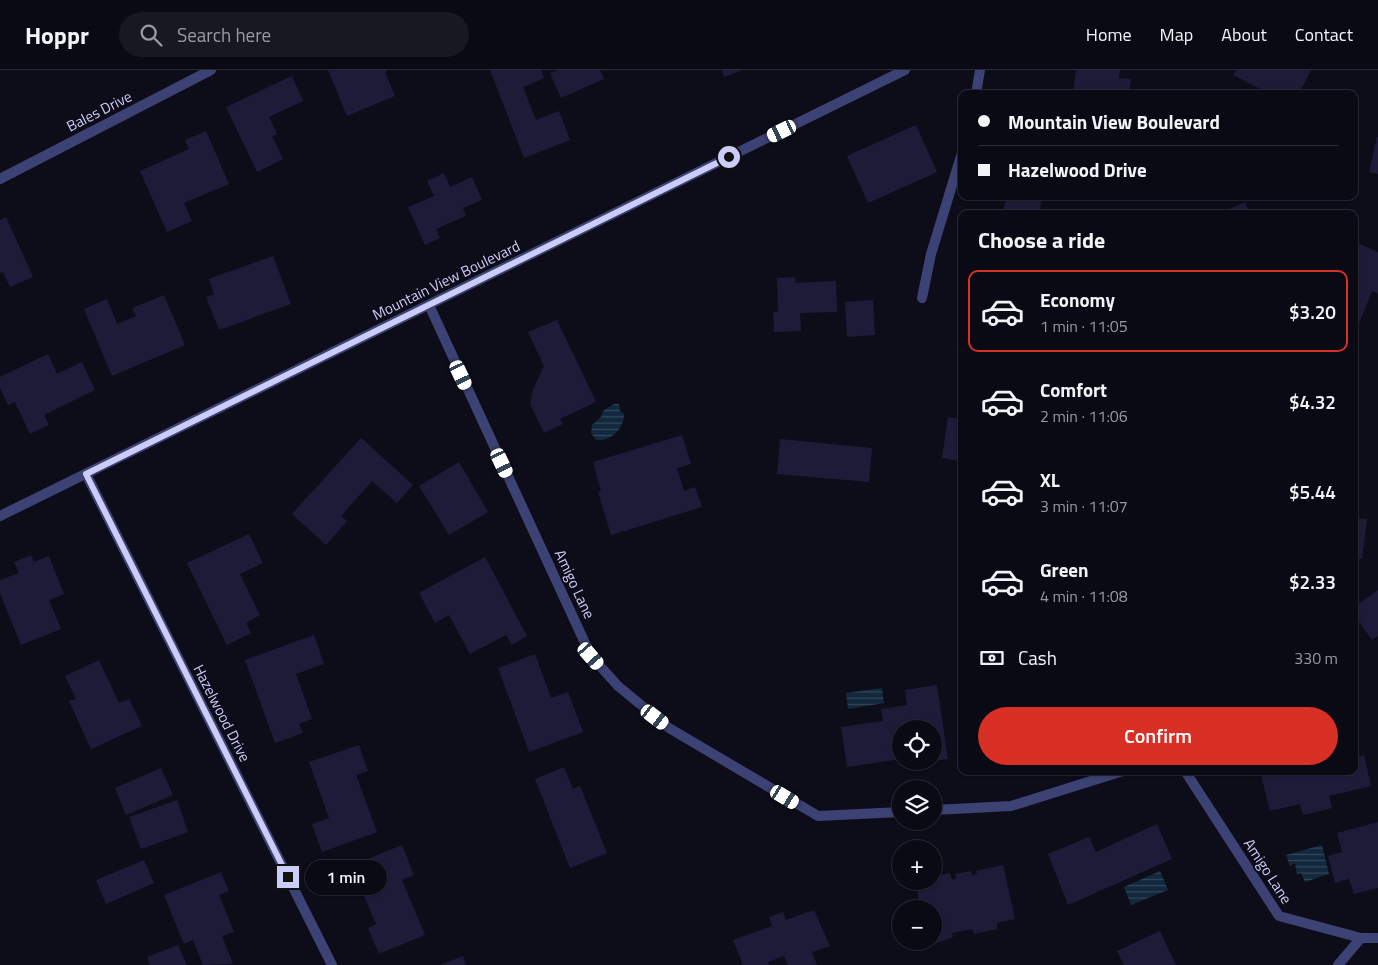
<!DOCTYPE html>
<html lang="en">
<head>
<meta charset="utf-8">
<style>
	:root { --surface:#0a0a14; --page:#181822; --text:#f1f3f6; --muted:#999aa0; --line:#2a2b34; --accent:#d93025 }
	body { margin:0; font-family:"Titillium Web",sans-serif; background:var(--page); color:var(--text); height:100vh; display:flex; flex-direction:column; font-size:19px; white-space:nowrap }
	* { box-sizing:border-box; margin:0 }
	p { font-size:16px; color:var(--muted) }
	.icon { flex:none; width:28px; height:28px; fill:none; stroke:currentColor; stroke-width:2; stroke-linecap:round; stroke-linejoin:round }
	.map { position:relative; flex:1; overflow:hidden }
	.sheet { position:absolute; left:958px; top:140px; width:400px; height:565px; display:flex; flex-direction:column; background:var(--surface); border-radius:10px; box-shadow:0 1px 4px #0004,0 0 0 1px var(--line) }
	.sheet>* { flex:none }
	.guide { position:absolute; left:958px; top:20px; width:400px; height:110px; border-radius:10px; box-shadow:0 1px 4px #0004,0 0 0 1px var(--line); display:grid; align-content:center; height:110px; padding:0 20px; background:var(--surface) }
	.buttons { position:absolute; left:892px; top:650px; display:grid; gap:10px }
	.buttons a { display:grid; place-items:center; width:50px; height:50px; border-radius:50%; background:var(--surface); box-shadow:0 1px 4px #0004,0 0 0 1px var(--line); font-size:25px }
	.end { position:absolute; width:22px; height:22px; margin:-11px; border:6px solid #ccccf9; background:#111; box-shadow:0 0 0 2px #111 }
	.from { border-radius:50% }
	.bubble { position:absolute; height:35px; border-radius:18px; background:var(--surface); box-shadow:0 1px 4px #0004,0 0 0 1px var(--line); font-size:16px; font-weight:600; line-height:35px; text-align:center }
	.car { position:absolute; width:15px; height:30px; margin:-15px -8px; border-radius:6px; box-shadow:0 0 4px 1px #0007; background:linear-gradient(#fff 24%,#345 0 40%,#fff 0 76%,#345 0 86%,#fff 0) }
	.guide b { display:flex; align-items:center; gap:18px; height:48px; font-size:19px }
	.guide b+b { border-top:1px solid var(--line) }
	.guide i { width:12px; height:12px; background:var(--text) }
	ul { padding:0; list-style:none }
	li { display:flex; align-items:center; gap:15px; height:82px; margin:0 10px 8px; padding:0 10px; border:2px solid transparent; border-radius:10px }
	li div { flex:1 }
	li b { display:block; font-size:19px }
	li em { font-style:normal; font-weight:600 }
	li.on { border-color:var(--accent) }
	li>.icon { width:45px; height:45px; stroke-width:1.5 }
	h2 { padding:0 20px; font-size:22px; line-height:60px }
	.pay { display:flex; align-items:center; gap:12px; height:55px; padding:0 20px; font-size:19px }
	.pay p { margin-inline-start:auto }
	.primary-button { display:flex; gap:10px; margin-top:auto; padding:10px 20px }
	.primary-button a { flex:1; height:58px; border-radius:30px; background:var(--accent); color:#fff; font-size:20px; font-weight:600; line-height:58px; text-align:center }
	header { display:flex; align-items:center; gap:30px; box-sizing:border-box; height:70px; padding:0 25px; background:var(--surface); border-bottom:1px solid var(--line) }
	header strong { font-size:24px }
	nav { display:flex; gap:28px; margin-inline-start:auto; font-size:18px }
	.search { width:350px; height:45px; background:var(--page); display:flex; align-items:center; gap:12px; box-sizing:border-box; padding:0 18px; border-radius:28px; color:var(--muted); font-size:19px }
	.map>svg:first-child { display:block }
</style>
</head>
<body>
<header>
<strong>Hoppr</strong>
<div class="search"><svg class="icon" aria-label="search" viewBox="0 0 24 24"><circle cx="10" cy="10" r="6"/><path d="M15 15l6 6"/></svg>Search here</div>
<nav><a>Home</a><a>Map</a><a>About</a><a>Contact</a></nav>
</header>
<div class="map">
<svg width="1378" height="895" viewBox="0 0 1378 895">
	<defs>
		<pattern id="water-rules" width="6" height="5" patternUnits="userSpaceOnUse" patternTransform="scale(1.25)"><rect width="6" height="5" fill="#12293d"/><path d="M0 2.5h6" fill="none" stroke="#33475a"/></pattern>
	</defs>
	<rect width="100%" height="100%" fill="#0d0d1a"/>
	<g fill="url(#water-rules)">
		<path d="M614,334H619L620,341L624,344C624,359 610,372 596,370L591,363L592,355L601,347L603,341Z"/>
		<polygon points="882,618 884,633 848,639 846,623"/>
		<polygon points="1322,775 1329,804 1305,812 1301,803 1297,804 1295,793 1290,796 1286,785"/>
		<polygon points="1160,801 1168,820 1131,835 1124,817"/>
	</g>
	<g fill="#1e1b39">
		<polygon points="328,0 388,0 385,2 395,26 347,46"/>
		<polygon points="490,0 541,0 544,8 523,17 536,50 559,41 570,70 524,88"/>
		<polygon points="558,0 600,0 604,9 561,28 550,3"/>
		<polygon points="722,0 743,0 724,7"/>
		<polygon points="1076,0 1120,0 1119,8 1131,9 1129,24 1073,24"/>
		<polygon points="1236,0 1311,0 1299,24 1270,24 1233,5"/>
		<polygon points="292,6 303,31 269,47 277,64 272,66 283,89 257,102 226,37"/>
		<polygon points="916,55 937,102 868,133 847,86"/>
		<polygon points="206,61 229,114 184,133 192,151 167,162 140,101 189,79 185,70"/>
		<polygon points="1377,67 1378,67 1378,104 1369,102"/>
		<polygon points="444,103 450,117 472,107 482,130 463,138 466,146 436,159 440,168 425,175 408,137 434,126 427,111"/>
		<polygon points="1007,126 1043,126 1038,144 1002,144"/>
		<polygon points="1245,132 1250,144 1218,144"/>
		<polygon points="6,147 33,207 10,217 3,202 0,203 0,150"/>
		<polygon points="1354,172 1378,182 1378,223 1372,221 1358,256 1354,255"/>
		<polygon points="273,186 291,234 219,260 206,227 214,224 209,209"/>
		<polygon points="795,207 795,213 836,211 837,242 800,243 801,261 774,262 773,242 778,242 777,208"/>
		<polygon points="164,225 185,275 112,306 84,239 107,229 117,254 136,246 132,238"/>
		<polygon points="873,230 875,265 847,267 845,232"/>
		<polygon points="557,250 596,332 560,349 563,354 544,363 530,334 533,319 544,296 528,262"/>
		<polygon points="48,284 57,304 82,292 95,320 44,345 49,355 30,364 15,332 8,335 0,318 0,307"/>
		<polygon points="948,347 961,349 961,391 942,388"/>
		<polygon points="682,365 691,394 677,398 684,421 695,417 702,437 611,465 598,422 601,421 593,392"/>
		<polygon points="361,368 413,415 397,433 372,411 341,446 347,451 326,475 292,444"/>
		<polygon points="780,369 872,378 869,412 777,404"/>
		<polygon points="459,392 488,442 449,465 419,416"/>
		<polygon points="1354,448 1367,449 1362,489 1354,488"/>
		<polygon points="249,464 263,493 240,504 260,545 246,553 251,563 227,575 187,493"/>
		<polygon points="31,485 34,492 49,486 64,524 49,530 61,559 21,575 0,523 0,510 19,503 14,492"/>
		<polygon points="485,487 527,566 512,575 506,565 470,584 449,545 435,553 419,523"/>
		<polygon points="1378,520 1378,566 1372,570 1354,545 1354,537"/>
		<polygon points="314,565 324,594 296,604 312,649 299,654 303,663 275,673 245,590"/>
		<polygon points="535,584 551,628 568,622 583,662 529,682 498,598"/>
		<polygon points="99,590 119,633 129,629 142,656 91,679 69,631 76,629 65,606"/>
		<polygon points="937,615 948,689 934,691 934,659 901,659 901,689 847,697 841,657 883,651 881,639 907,635 905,620"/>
		<polygon points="359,675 368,701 356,705 377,762 322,782 312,754 329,748 309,692"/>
		<polygon points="1354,681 1356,687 1364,685 1371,716 1329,726 1332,738 1303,745 1300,734 1270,741 1260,701 1354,701"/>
		<polygon points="564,697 573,719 580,716 607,783 570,798 535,709"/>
		<polygon points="161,698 173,725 126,745 115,718"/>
		<polygon points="177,730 188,762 141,779 129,747"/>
		<polygon points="1378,752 1378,818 1354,824 1349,809 1335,813 1328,786 1342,782 1337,763"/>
		<polygon points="1157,754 1172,789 1068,835 1048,784 1089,767 1096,782"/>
		<polygon points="402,775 414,805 402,810 425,865 379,884 368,858 376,854 351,796"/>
		<polygon points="144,790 154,813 106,834 96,810"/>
		<polygon points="1003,795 1015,849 997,853 997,859 974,864 972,859 952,863 953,867 929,876 928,871 934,871 934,839 921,839 915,811 934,811 934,806 950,803 952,810 956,809 955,804 971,801 972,805 977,804 976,801"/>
		<polygon points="221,802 229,821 219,825 234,862 222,866 233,894 203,895 193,870 184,874 164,825"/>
		<polygon points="814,840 830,876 812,882 817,895 788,895 784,886 768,892 769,895 743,895 733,870 772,856 769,847 783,842 786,850"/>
		<polygon points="1160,861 1176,895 1124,895 1117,881"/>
		<polygon points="178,875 187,895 150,895 147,887"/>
		<polygon points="463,886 466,895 440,895"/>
	</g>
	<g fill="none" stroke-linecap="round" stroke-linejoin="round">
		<g stroke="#3d4274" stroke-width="10">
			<polyline points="976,24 980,0"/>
			<polyline points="0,109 211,0"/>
			<polyline points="922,228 931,184 961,86"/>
			<polyline points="429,235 591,586 618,616 669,658 818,746 901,742"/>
			<polyline points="86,404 332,895"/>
			<polyline points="1185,701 1279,846 1361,868 1338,895"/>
			<polyline points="934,740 1011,736 1123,701"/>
			<polyline points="1361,868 1378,868"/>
		</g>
		<polyline stroke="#3d4274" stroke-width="10" points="0,446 905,0"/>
	</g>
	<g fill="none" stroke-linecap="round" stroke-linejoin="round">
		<polyline stroke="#ccccf9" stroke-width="6" points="288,807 86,404 729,87"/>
	</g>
	<g text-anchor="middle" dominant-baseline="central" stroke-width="4" stroke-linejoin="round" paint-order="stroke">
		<g font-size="15" fill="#ccccf9" stroke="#0d0d1a">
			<text transform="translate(99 41) rotate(-27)">Bales Drive</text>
			<text transform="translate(446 210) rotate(-26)">Mountain View Boulevard</text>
			<text transform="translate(575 514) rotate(65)">Amigo Lane</text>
			<text transform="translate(222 643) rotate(63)">Hazelwood Drive</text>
			<text transform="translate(1268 801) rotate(57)">Amigo Lane</text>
		</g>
	</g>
</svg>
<div class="buttons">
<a><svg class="icon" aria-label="locate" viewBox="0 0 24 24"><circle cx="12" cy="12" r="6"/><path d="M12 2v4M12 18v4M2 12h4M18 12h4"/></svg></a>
<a><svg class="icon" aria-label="layers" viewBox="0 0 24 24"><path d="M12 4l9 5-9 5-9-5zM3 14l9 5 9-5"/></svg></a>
<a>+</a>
<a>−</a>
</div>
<i class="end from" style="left:729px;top:87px"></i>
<i class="end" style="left:288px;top:807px"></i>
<div class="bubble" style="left:305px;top:790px;width:82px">1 min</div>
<i class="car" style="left:782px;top:61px;rotate:244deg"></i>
<i class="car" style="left:461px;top:305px;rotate:155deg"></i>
<i class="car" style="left:502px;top:393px;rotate:155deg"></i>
<i class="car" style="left:591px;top:586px;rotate:139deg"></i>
<i class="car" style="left:655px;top:647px;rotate:127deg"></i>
<i class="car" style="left:785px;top:727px;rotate:121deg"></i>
<div class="guide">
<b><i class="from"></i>Mountain View Boulevard</b>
<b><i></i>Hazelwood Drive</b>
</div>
<section class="sheet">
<h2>Choose a ride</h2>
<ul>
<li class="on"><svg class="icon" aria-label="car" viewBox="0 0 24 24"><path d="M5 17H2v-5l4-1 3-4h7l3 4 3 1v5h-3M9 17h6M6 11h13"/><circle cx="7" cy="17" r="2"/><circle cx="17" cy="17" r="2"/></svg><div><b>Economy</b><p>1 min · 11:05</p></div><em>$3.20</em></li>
<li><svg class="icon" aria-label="car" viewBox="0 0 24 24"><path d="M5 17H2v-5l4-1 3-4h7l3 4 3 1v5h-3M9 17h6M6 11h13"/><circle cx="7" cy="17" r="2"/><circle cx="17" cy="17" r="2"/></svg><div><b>Comfort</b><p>2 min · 11:06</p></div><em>$4.32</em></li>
<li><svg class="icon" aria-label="car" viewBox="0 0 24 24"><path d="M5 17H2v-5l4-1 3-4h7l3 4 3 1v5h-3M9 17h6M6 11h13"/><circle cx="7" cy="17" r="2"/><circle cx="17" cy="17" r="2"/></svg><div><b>XL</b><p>3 min · 11:07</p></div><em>$5.44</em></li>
<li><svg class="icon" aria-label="car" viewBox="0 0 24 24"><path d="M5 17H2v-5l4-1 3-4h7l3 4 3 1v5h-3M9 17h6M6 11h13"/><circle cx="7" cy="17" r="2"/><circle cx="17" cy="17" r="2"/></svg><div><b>Green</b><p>4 min · 11:08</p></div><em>$2.33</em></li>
</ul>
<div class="pay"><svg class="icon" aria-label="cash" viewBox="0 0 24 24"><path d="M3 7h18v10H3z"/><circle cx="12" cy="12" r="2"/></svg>Cash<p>330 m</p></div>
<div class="primary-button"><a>Confirm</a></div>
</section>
</div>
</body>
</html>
